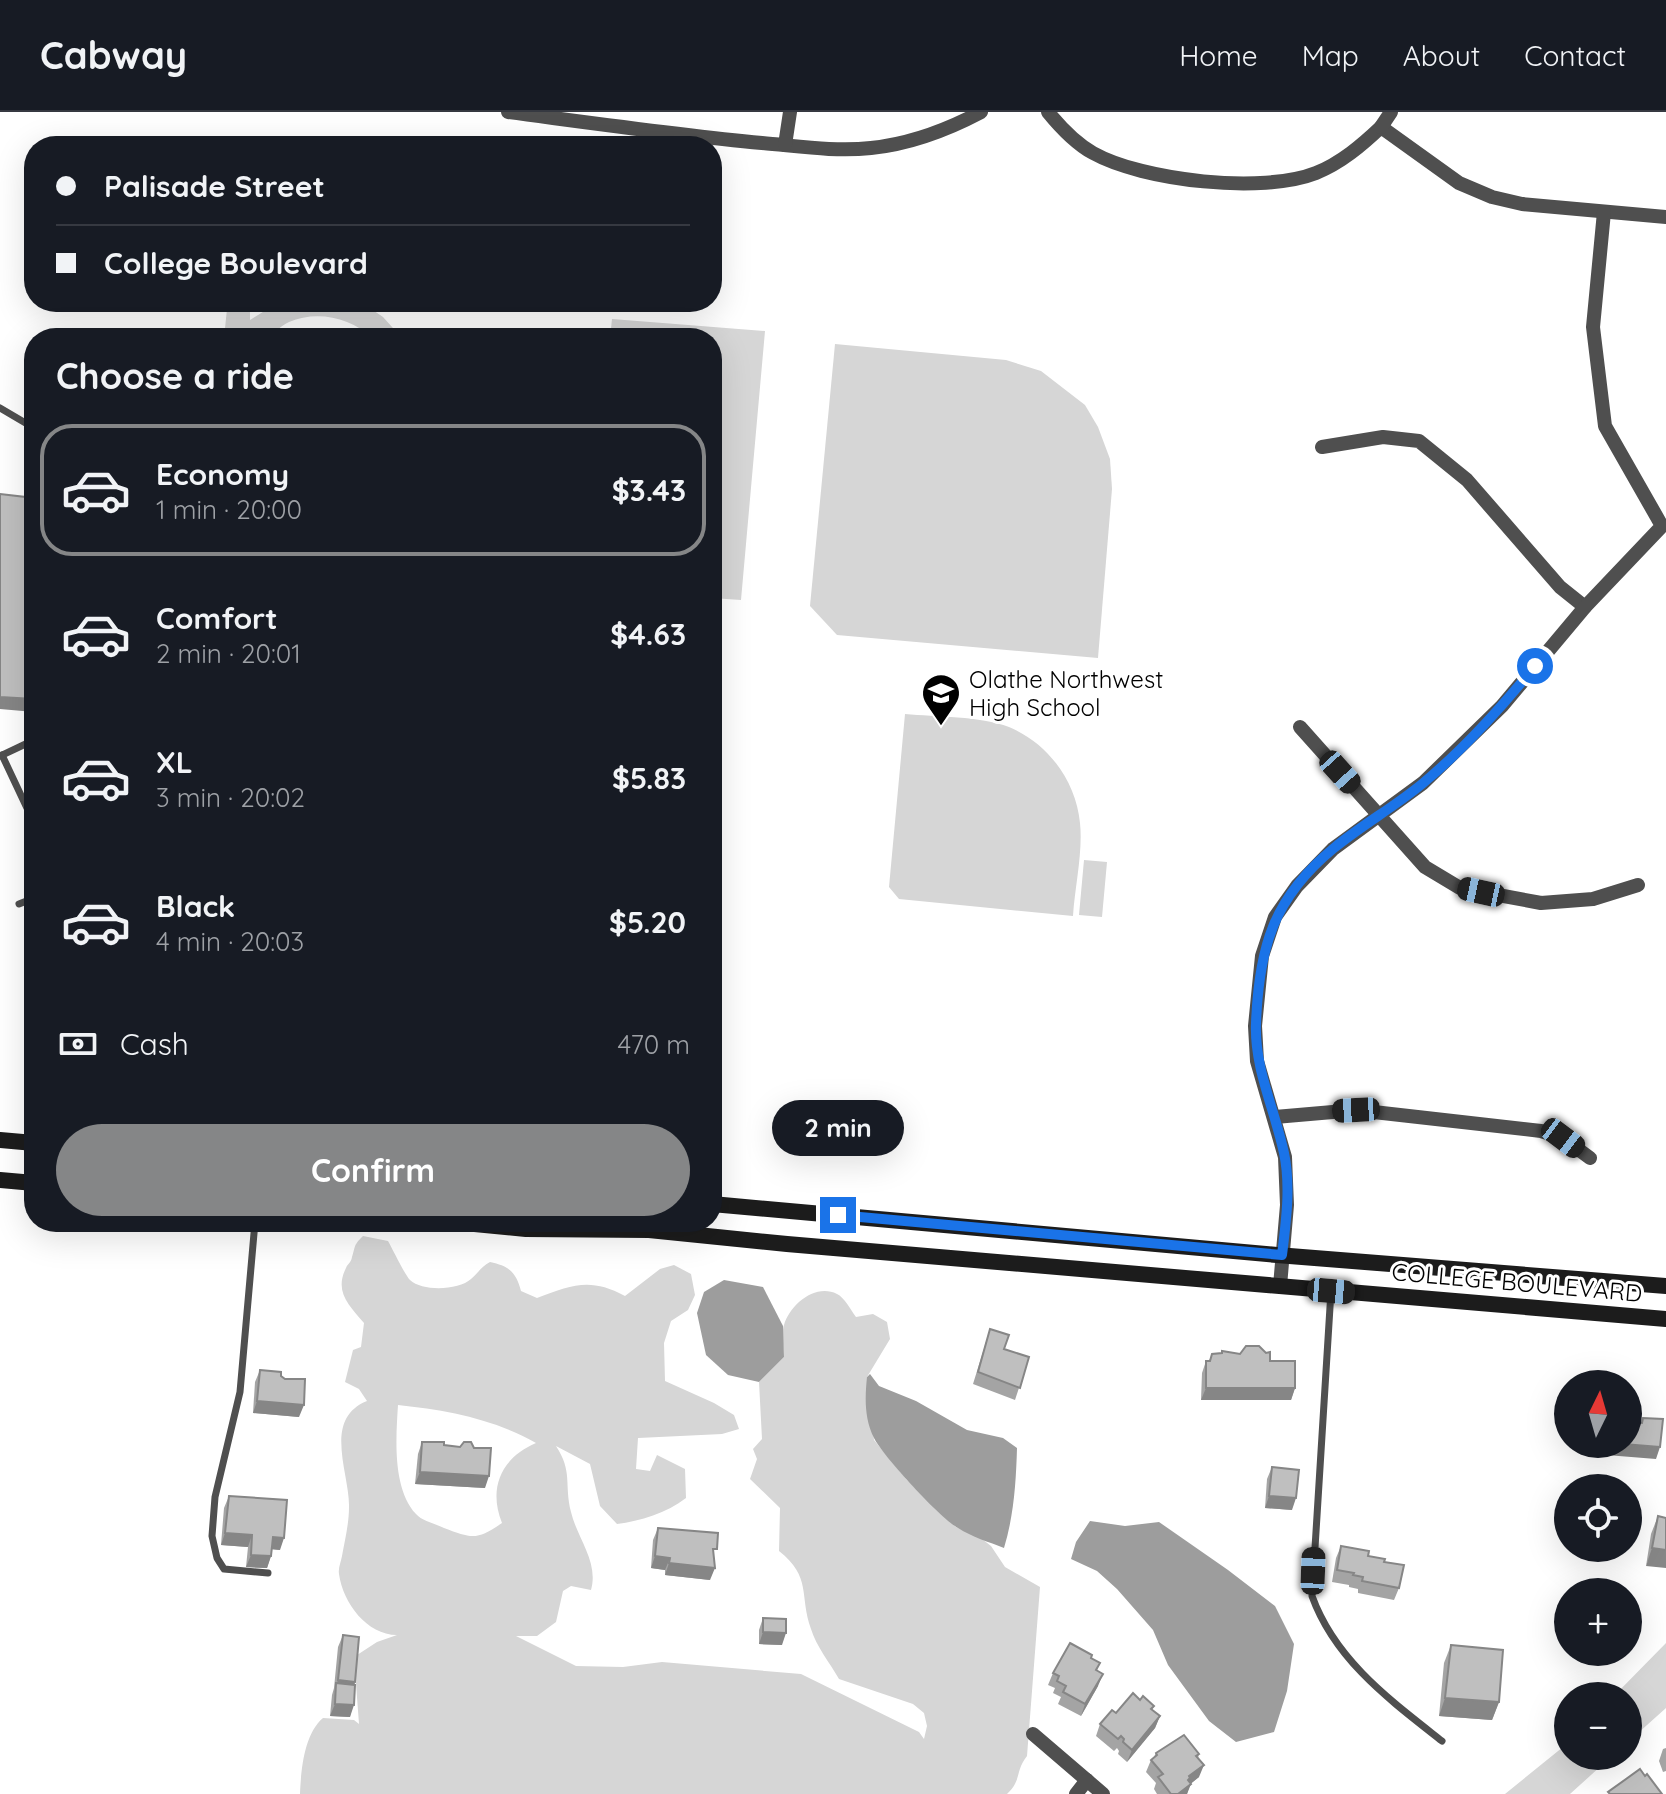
<!DOCTYPE html>
<html lang="en">
<head>
<meta charset="utf-8">
<style>
	:root { --surface:#171b24; --page:#20242c; --text:#f1f3f6; --muted:#9ea1a6; --line:#363941; --accent:#858687 }
	body { margin:0; font-family:Quicksand,sans-serif; background:var(--page); color:var(--text); height:100vh; display:flex; flex-direction:column; font-size:30px; white-space:nowrap }
	* { box-sizing:border-box; margin:0 }
	p { font-size:26px; color:var(--muted) }
	.icon { flex:none; width:44px; height:44px; fill:none; stroke:currentColor; stroke-width:2; stroke-linecap:round; stroke-linejoin:round }
	.map { position:relative; flex:1; overflow:hidden }
	.panel { position:absolute; left:24px; top:216px; width:698px; height:904px; display:flex; flex-direction:column; background:var(--surface); border-radius:32px; box-shadow:0 8px 32px #0002 }
	.panel>* { flex:none }
	.hud { position:absolute; left:24px; top:24px; width:698px; height:176px; border-radius:32px; box-shadow:0 8px 32px #0002; display:grid; align-content:center; height:176px; padding:0 32px; background:var(--surface) }
	.needle { width:52px; rotate:5deg }
	.controls { position:absolute; left:1554px; top:1258px; display:grid; gap:16px }
	.controls a { display:grid; place-items:center; width:88px; height:88px; border-radius:50%; background:var(--surface); box-shadow:0 8px 32px #0002; font-size:40px }
	.end { position:absolute; width:36px; height:36px; margin:-18px; border:10px solid #1a73e8; background:#fff; box-shadow:0 0 0 4px #fff }
	.from { border-radius:50% }
	.bubble { position:absolute; height:56px; border-radius:28px; background:var(--surface); box-shadow:0 8px 32px #0002; font-size:26px; font-weight:700; line-height:56px; text-align:center }
	.car { position:absolute; width:24px; height:48px; margin:-24px -12px; border-radius:10px; box-shadow:0 0 6px 2px #0007; background:linear-gradient(#222 24%,#8ab4d8 0 40%,#222 0 76%,#8ab4d8 0 86%,#222 0) }
	.hud b { display:flex; align-items:center; gap:28px; height:76px; font-size:30px }
	.hud b+b { border-top:2px solid var(--line) }
	.hud i { width:20px; height:20px; background:var(--text) }
	ul { padding:0; list-style:none }
	li { display:flex; align-items:center; gap:24px; height:132px; margin:0 16px 12px; padding:0 16px; border:4px solid transparent; border-radius:32px }
	li div { flex:1 }
	li b { display:block; font-size:30px }
	li em { font-style:normal; font-weight:700 }
	li.on { border-color:var(--accent) }
	li>.icon { width:72px; height:72px; stroke-width:1.5 }
	h2 { padding:0 32px; font-size:36px; line-height:96px }
	.pay { display:flex; align-items:center; gap:20px; height:88px; padding:0 32px; font-size:30px }
	.pay p { margin-inline-start:auto }
	.cta { display:flex; gap:16px; margin-top:auto; padding:16px 32px }
	.cta a { flex:1; height:92px; border-radius:48px; background:var(--accent); color:#fff; font-size:32px; font-weight:700; line-height:92px; text-align:center }
	header { display:flex; align-items:center; gap:48px; box-sizing:border-box; height:112px; padding:0 40px; background:var(--surface); border-bottom:2px solid var(--line) }
	header strong { font-size:38px }
	nav { display:flex; gap:44px; margin-inline-start:auto; font-size:28px }
	.map>svg:first-child { display:block }
</style>
</head>
<body>
<header>
<strong>Cabway</strong>
<nav><a>Home</a><a>Map</a><a>About</a><a>Contact</a></nav>
</header>
<div class="map">
<svg width="1666" height="1682" viewBox="0 0 1666 1682">
	<rect width="100%" height="100%" fill="#fff"/>
	<g fill="#d6d6d6" fill-rule="evenodd">
		<path d="M279,190H361L383,205L402,226H372C351,205 316,198 289,210C280,214 271,225 262,226C250,228 236,226 224,226L227,197L250,199V208Z"/>
		<polygon points="612,207 765,219 741,488 712,486 712,226 610,226"/>
		<polygon points="835,232 1006,248 1041,259 1085,293 1098,315 1110,347 1112,377 1098,546 837,523 810,494"/>
		<path d="M905,602C936,605 980,604 1009,615C1048,631 1076,669 1080,711C1083,740 1075,774 1073,804L899,787L889,775Z"/>
		<polygon points="1084,748 1107,750 1102,805 1079,803"/>
		<path d="M363,1124L388,1129C393,1138 405,1163 410,1168C423,1180 459,1178 471,1167C478,1161 481,1155 490,1150C509,1154 516,1160 521,1179L537,1186C572,1173 590,1165 625,1184L660,1157L674,1153L691,1162L695,1183L688,1198L671,1209L664,1231L665,1269L714,1291L734,1303L739,1317L722,1322L638,1326L636,1357L650,1359L657,1343L685,1357L686,1386C667,1401 640,1409 617,1412L600,1394L590,1352L556,1334C573,1360 564,1372 571,1400C577,1426 599,1450 591,1478L571,1474L563,1479L556,1510L537,1524H516L576,1554L623,1555L662,1550L801,1562L919,1620L924,1627L927,1614L924,1601L913,1592L839,1567C830,1551 816,1534 811,1517C799,1483 812,1465 779,1439L780,1396L750,1367L757,1347L753,1337L762,1327L759,1270L784,1245C784,1236 781,1222 784,1213C790,1193 815,1171 837,1182C844,1185 851,1198 856,1205L873,1202L887,1210L890,1227L867,1265L874,1328L907,1368L956,1415L982,1427L991,1434L1005,1455L1040,1475L1027,1644C1015,1659 1022,1668 1007,1682H300C301,1658 304,1622 323,1606L354,1608L359,1612L354,1545L377,1530L397,1523C367,1523 343,1491 339,1462C338,1456 341,1450 342,1444C345,1428 349,1411 349,1395C350,1362 322,1307 367,1289L359,1277L345,1270L353,1238L361,1235L364,1211C349,1193 334,1180 346,1156C348,1151 351,1151 352,1145C356,1133 353,1134 363,1124ZM398,1293C446,1298 494,1307 536,1331C501,1346 488,1376 502,1411C477,1428 473,1427 444,1416C436,1412 422,1409 416,1402C392,1376 396,1325 398,1293Z"/>
		<polygon points="1666,1531 1666,1596 1628,1630 1628,1584 1614,1584"/>
		<polygon points="1568,1631 1568,1644 1612,1644 1570,1682 1505,1682"/>
	</g>
	<g fill="#9d9d9d">
		<polygon points="724,1168 763,1175 783,1214 784,1245 759,1270 728,1263 706,1243 697,1201 704,1180"/>
		<path d="M870,1262L879,1274L916,1289L967,1318L1003,1326L1017,1336C1016,1370 1014,1403 1004,1436C989,1430 972,1425 958,1416C940,1406 883,1344 874,1326C864,1306 865,1285 867,1265Z"/>
		<polygon points="1090,1409 1125,1414 1159,1410 1228,1458 1275,1494 1294,1532 1287,1579 1274,1620 1236,1630 1209,1609 1168,1553 1153,1518 1117,1477 1097,1459 1071,1447 1076,1430"/>
	</g>
	<g fill="none" stroke-linecap="round" stroke-linejoin="round">
		<g stroke="#4f4f4f" stroke-width="7">
			<polyline points="0,296 34,316"/>
			<polyline points="2,643 34,711"/>
			<polyline points="0,644 34,628"/>
			<polyline points="19,792 34,786"/>
			<polyline points="255,1110 240,1280 215,1385 212,1424 217,1446 224,1457 268,1461"/>
			<path d="M1331,1179L1312,1484C1335,1548 1390,1588 1442,1629"/>
		</g>
		<g stroke="#4f4f4f" stroke-width="14">
			<path d="M508,0C592,11 677,23 762,31C798,34 835,40 871,36C910,32 947,18 981,0"/>
			<path d="M1048,0C1061,16 1075,31 1093,41C1143,69 1263,82 1316,61C1341,51 1362,33 1381,15L1459,71L1492,85L1522,92L1666,105"/>
			<polyline points="1381,15 1391,0"/>
			<polyline points="785,33 790,0"/>
			<polyline points="1322,335 1383,325 1419,329 1467,368 1560,475 1585,495"/>
			<polyline points="1300,615 1425,755 1460,776 1541,791 1593,787 1638,773"/>
			<polyline points="1275,1005 1356,998 1541,1019 1563,1026 1590,1046"/>
			<polyline points="1280,1174 1287,1093 1285,1045 1257,949 1255,914 1262,844 1275,805 1297,774 1333,737 1423,671 1502,594 1585,495 1662,414 1605,314 1593,215 1604,100"/>
			<polyline points="1033,1622 1103,1682"/>
			<polyline points="1076,1682 1087,1668"/>
		</g>
		<g stroke="#1c1c1c" stroke-width="16">
			<polyline points="0,1028 34,1031"/>
			<polyline points="0,1068 34,1071"/>
			<polyline points="712,1092 1277,1143 1666,1174"/>
			<polyline points="454,1110 526,1117 649,1118 787,1132 1666,1207"/>
		</g>
	</g>
	<g fill="#a4a4a4">
		<polygon points="990,1217 1004,1237 1029,1245 1015,1288 973,1272"/>
		<polygon points="1212,1242 1270,1249 1295,1276 1291,1288 1201,1288 1202,1261 1206,1249 1209,1249"/>
		<polygon points="260,1258 281,1264 299,1305 253,1301 255,1270"/>
		<polygon points="422,1330 444,1333 485,1376 415,1372 418,1342"/>
		<polygon points="1272,1355 1292,1398 1265,1396 1267,1367"/>
		<polygon points="229,1384 280,1438 272,1437 271,1444 267,1456 246,1455 248,1435 221,1433 224,1396"/>
		<polygon points="1658,1404 1666,1406 1646,1454 1651,1422"/>
		<polygon points="658,1416 710,1468 665,1463 665,1458 651,1456 653,1428"/>
		<polygon points="1341,1434 1384,1450 1399,1476 1394,1488 1358,1481 1358,1477 1349,1475 1349,1473 1332,1470 1336,1446"/>
		<polygon points="763,1506 782,1533 759,1532 759,1518"/>
		<polygon points="343,1523 355,1570 350,1605 330,1604 332,1583 334,1576 338,1535"/>
		<polygon points="1451,1533 1499,1590 1492,1608 1439,1604 1444,1551"/>
		<polygon points="1091,1546 1098,1559 1098,1574 1081,1604 1058,1592 1061,1585 1053,1581 1055,1576 1048,1573 1053,1561"/>
		<polygon points="1140,1588 1154,1594 1152,1598 1160,1604 1155,1616 1127,1650 1118,1642 1119,1639 1117,1636 1114,1639 1096,1624 1100,1612 1116,1601"/>
		<polygon points="1666,1636 1666,1659 1663,1660 1659,1649 1663,1637"/>
		<polygon points="1156,1641 1199,1642 1198,1646 1199,1665 1190,1672 1187,1682 1157,1682 1154,1677 1156,1671 1146,1660 1151,1648 1154,1645"/>
	</g>
	<g fill="#868686">
		<polygon points="0,585 34,587 34,600 0,597"/>
		<polygon points="1206,1276 1295,1276 1291,1288 1201,1288"/>
		<polygon points="257,1289 304,1293 299,1305 253,1301"/>
		<polygon points="1597,1332 1623,1332 1660,1335 1656,1347 1594,1342"/>
		<polygon points="420,1360 489,1364 485,1376 415,1372"/>
		<polygon points="1269,1384 1296,1386 1292,1398 1265,1396"/>
		<polygon points="225,1421 252,1423 248,1435 221,1433"/>
		<polygon points="273,1425 284,1426 280,1438 269,1437"/>
		<polygon points="1652,1436 1666,1438 1666,1456 1646,1454"/>
		<polygon points="251,1443 271,1444 267,1456 246,1455"/>
		<polygon points="655,1444 670,1446 665,1458 651,1456"/>
		<polygon points="669,1451 715,1456 710,1468 665,1463"/>
		<polygon points="763,1520 786,1521 782,1533 759,1532"/>
		<polygon points="1103,1562 1098,1574 1081,1604 1085,1592"/>
		<polygon points="338,1568 355,1570 351,1582 336,1574"/>
		<polygon points="1445,1586 1499,1590 1492,1608 1439,1604"/>
		<polygon points="335,1592 354,1593 350,1605 330,1604"/>
		<polygon points="1160,1604 1155,1616 1127,1650 1132,1638"/>
		<polygon points="1204,1653 1199,1665 1188,1674 1191,1672 1187,1682 1178,1682 1189,1664"/>
	</g>
	<g fill="#bfbfbf" stroke="#868686" stroke-width="2">
		<polygon points="0,382 34,386 34,587 0,585"/>
		<polygon points="990,1217 1009,1223 1004,1237 1029,1245 1020,1276 978,1260"/>
		<polygon points="1246,1234 1259,1234 1266,1241 1270,1240 1270,1249 1295,1249 1295,1276 1206,1276 1206,1249 1210,1249 1212,1242 1222,1241 1222,1239 1240,1242"/>
		<polygon points="260,1258 281,1260 281,1264 285,1267 305,1267 304,1293 257,1289"/>
		<polygon points="1628,1301 1631,1301 1630,1310 1642,1311 1643,1306 1663,1307 1660,1335 1623,1332 1628,1332"/>
		<polygon points="422,1330 444,1330 444,1333 460,1335 464,1330 471,1330 474,1336 491,1336 489,1364 420,1360"/>
		<polygon points="1272,1355 1299,1358 1296,1386 1269,1384"/>
		<polygon points="229,1384 287,1388 284,1426 273,1425 271,1444 251,1443 252,1423 225,1421"/>
		<polygon points="1658,1404 1666,1406 1666,1438 1652,1436"/>
		<polygon points="658,1416 718,1421 717,1437 713,1437 715,1456 669,1451 670,1446 655,1444"/>
		<polygon points="1341,1434 1369,1439 1368,1444 1385,1447 1384,1450 1404,1453 1399,1476 1362,1469 1363,1465 1353,1463 1354,1461 1337,1458"/>
		<polygon points="763,1506 786,1507 786,1521 763,1520"/>
		<polygon points="343,1523 359,1525 355,1570 338,1568"/>
		<polygon points="1070,1531 1092,1543 1091,1546 1100,1551 1096,1558 1103,1562 1085,1592 1063,1580 1066,1574 1057,1569 1059,1564 1053,1561"/>
		<polygon points="1451,1533 1503,1538 1499,1590 1445,1586"/>
		<polygon points="336,1571 355,1573 354,1593 335,1592"/>
		<polygon points="1133,1581 1140,1588 1143,1584 1154,1594 1151,1597 1160,1604 1132,1638 1123,1630 1124,1627 1121,1624 1118,1627 1100,1612 1112,1598 1116,1601"/>
		<polygon points="1184,1623 1199,1642 1196,1644 1204,1653 1189,1664 1190,1666 1188,1668 1191,1672 1178,1682 1171,1682 1158,1665 1163,1662 1151,1648 1157,1643 1156,1641"/>
		<polygon points="1640,1657 1645,1664 1647,1662 1662,1682 1610,1682 1608,1680"/>
	</g>
	<g fill="none" stroke-linecap="round" stroke-linejoin="round">
		<path stroke="#1a73e8" stroke-width="10" d="M838,1103L1282,1143C1286,1110 1291,1074 1284,1041C1275,998 1254,956 1256,911C1259,836 1273,786 1334,736C1362,713 1394,695 1422,672C1463,638 1501,596 1535,554"/>
	</g>
	<defs>
		<symbol id="school-pin" viewBox="-11 -11 22 30"><path d="M0 17L-7.5 6A9.5 9.5 0 1 1 7.5 6Z" fill="#000" stroke="#fff"/><path d="M0-5L7-2L0 1L-7-2ZM-4 1L0 2.5L4 1V4Q0 6-4 4Z" fill="#fff"/></symbol>
	</defs>
	<g fill-rule="evenodd">
		<use href="#school-pin" x="919" y="559" width="44" height="60"/>
	</g>
	<g text-anchor="middle" dominant-baseline="central" stroke-width="6" stroke-linejoin="round" paint-order="stroke">
		<g font-size="24" fill="#000" stroke="#fff" text-anchor="start">
			<text x="969" y="567">Olathe Northwest<tspan x="969" dy="28">High School</tspan></text>
		</g>
		<g font-size="24" fill="#000" stroke="#fff">
			<text transform="translate(1517 1170) rotate(5)">COLLEGE BOULEVARD</text>
		</g>
	</g>
</svg>
<div class="controls">
<a><svg class="needle" viewBox="-14 -14 28 28"><path d="M0-13l5 13h-10z" fill="#e53935"/><path d="M0 13l5-13h-10z" fill="#9ea1a6"/></svg></a>
<a><svg class="icon" aria-label="locate" viewBox="0 0 24 24"><circle cx="12" cy="12" r="6"/><path d="M12 2v4M12 18v4M2 12h4M18 12h4"/></svg></a>
<a>+</a>
<a>−</a>
</div>
<i class="end from" style="left:1535px;top:554px"></i>
<i class="end" style="left:838px;top:1103px"></i>
<div class="bubble" style="left:772px;top:988px;width:132px">2 min</div>
<i class="car" style="left:1340px;top:660px;rotate:138deg"></i>
<i class="car" style="left:1481px;top:780px;rotate:282deg"></i>
<i class="car" style="left:1356px;top:998px;rotate:267deg"></i>
<i class="car" style="left:1563px;top:1026px;rotate:127deg"></i>
<i class="car" style="left:1331px;top:1179px;rotate:95deg"></i>
<i class="car" style="left:1313px;top:1459px;rotate:2deg"></i>
<div class="hud">
<b><i class="from"></i>Palisade Street</b>
<b><i></i>College Boulevard</b>
</div>
<section class="panel">
<h2>Choose a ride</h2>
<ul>
<li class="on"><svg class="icon" aria-label="car" viewBox="0 0 24 24"><path d="M5 17H2v-5l4-1 3-4h7l3 4 3 1v5h-3M9 17h6M6 11h13"/><circle cx="7" cy="17" r="2"/><circle cx="17" cy="17" r="2"/></svg><div><b>Economy</b><p>1 min · 20:00</p></div><em>$3.43</em></li>
<li><svg class="icon" aria-label="car" viewBox="0 0 24 24"><path d="M5 17H2v-5l4-1 3-4h7l3 4 3 1v5h-3M9 17h6M6 11h13"/><circle cx="7" cy="17" r="2"/><circle cx="17" cy="17" r="2"/></svg><div><b>Comfort</b><p>2 min · 20:01</p></div><em>$4.63</em></li>
<li><svg class="icon" aria-label="car" viewBox="0 0 24 24"><path d="M5 17H2v-5l4-1 3-4h7l3 4 3 1v5h-3M9 17h6M6 11h13"/><circle cx="7" cy="17" r="2"/><circle cx="17" cy="17" r="2"/></svg><div><b>XL</b><p>3 min · 20:02</p></div><em>$5.83</em></li>
<li><svg class="icon" aria-label="car" viewBox="0 0 24 24"><path d="M5 17H2v-5l4-1 3-4h7l3 4 3 1v5h-3M9 17h6M6 11h13"/><circle cx="7" cy="17" r="2"/><circle cx="17" cy="17" r="2"/></svg><div><b>Black</b><p>4 min · 20:03</p></div><em>$5.20</em></li>
</ul>
<div class="pay"><svg class="icon" aria-label="cash" viewBox="0 0 24 24"><path d="M3 7h18v10H3z"/><circle cx="12" cy="12" r="2"/></svg>Cash<p>470 m</p></div>
<div class="cta"><a>Confirm</a></div>
</section>
</div>
</body>
</html>
